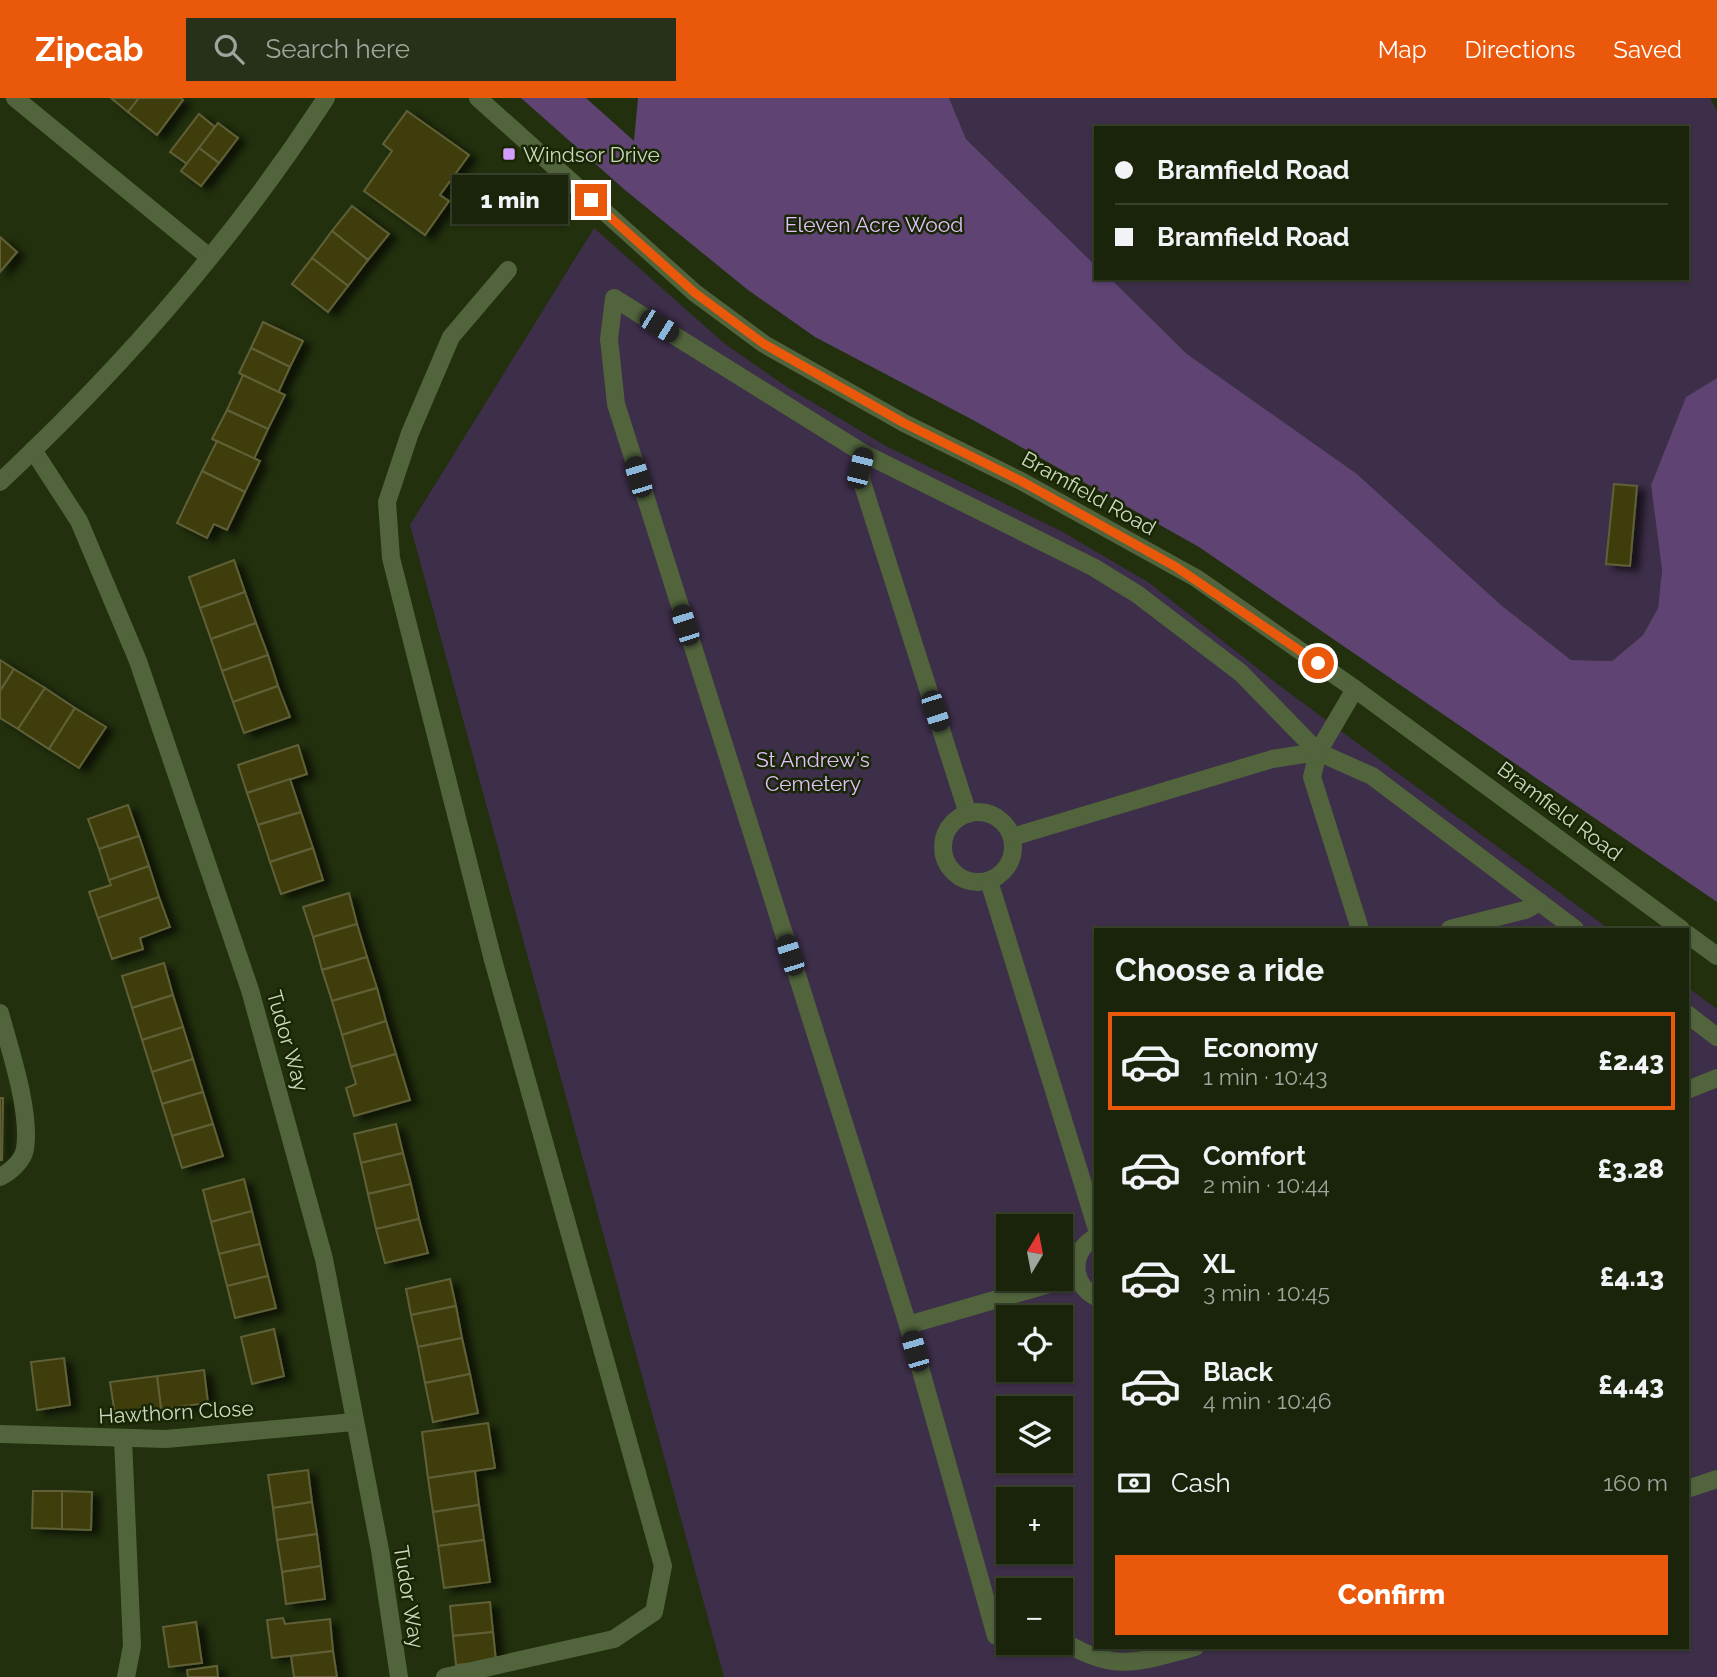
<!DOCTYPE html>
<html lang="en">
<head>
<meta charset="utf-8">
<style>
	:root { --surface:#1a240a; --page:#273018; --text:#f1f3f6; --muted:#9fa49c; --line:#38412b; --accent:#ea580c }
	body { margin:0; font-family:Raleway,sans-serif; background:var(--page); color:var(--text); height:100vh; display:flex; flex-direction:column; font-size:26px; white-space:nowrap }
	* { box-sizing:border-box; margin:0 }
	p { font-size:23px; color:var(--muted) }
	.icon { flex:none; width:38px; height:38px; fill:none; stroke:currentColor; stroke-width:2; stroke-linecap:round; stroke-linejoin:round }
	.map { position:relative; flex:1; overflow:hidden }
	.drawer { position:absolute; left:1094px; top:830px; width:595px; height:721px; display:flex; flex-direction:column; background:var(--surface); border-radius:0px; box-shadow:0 2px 5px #0004,0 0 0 2px var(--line) }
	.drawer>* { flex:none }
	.top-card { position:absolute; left:1094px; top:28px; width:595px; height:154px; border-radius:0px; box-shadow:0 2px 5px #0004,0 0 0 2px var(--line); display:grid; align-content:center; height:154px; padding:0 21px; background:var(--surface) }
	.needle { width:46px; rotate:10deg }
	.controls { position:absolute; left:996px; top:1116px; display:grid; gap:14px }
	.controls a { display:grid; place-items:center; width:77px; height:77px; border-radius:0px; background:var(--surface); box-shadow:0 2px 5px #0004,0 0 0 2px var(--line); font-size:35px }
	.end { position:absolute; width:32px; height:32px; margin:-16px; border:9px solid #ea580c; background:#fff; box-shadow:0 0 0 4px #fff }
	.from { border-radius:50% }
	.bubble { position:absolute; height:49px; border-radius:0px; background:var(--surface); box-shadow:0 2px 5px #0004,0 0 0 2px var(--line); font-size:23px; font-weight:800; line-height:49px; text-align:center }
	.car { position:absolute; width:21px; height:42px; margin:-21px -10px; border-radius:9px; box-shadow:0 0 5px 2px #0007; background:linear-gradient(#222 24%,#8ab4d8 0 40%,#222 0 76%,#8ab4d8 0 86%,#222 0) }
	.top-card b { display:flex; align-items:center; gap:24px; height:66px; font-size:26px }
	.top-card b+b { border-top:2px solid var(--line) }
	.top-card i { width:18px; height:18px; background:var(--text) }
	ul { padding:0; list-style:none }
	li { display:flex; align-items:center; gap:21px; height:98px; margin:0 14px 10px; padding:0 7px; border:4px solid transparent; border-radius:0px }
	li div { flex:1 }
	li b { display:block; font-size:26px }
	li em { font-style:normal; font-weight:800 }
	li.current { border-color:var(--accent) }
	li>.icon { width:63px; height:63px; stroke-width:1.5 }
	h2 { padding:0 21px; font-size:32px; line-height:84px }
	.pay { display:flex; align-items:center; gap:18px; height:77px; padding:0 21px; font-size:26px }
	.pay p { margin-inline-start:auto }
	.action { display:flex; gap:14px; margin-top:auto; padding:14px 21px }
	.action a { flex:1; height:80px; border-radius:0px; background:var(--accent); color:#fff; font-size:28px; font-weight:800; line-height:80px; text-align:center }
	header { display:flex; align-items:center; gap:42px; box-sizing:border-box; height:98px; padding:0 35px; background:var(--accent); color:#fff }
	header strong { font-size:33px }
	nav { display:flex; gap:38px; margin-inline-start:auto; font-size:24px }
	.search { width:490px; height:63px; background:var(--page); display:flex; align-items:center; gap:18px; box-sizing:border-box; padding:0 24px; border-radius:0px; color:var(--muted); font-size:26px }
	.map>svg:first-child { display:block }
</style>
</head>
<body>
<header>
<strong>Zipcab</strong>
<div class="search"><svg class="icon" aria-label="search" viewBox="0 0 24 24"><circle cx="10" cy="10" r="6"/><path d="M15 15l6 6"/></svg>Search here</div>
<nav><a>Map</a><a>Directions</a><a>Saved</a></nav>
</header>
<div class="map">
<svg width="1717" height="1579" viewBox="0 0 1717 1579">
	<defs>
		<filter id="shadow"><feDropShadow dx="8" dy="4.5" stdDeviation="3.5" flood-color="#0009"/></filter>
	</defs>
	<rect width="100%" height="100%" fill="#22300d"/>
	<g fill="#3d2e49" fill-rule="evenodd">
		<polygon points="949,0 1710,0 1717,13 1717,280 1686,300 1651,387 1662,472 1658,510 1643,537 1612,563 1571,562 1501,507 1357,376 1187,256 1110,180 1687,180 1687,30 1096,30 1095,167 966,41"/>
		<path d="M594,130L725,246L787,289L886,348L1061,433L1148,484L1276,585L1609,831H1096V1549H1687V889L1717,911V1579H724L410,427ZM1008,1129H1060V1181H1008ZM1008,1220H1060V1272H1008ZM1008,1311H1060V1363H1008ZM1008,1402H1060V1454H1008ZM1008,1493H1060V1545H1008Z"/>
	</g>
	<polygon fill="#5e4373" points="521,0 586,0 634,43 638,0 949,0 966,41 1095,167 1096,180 1110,180 1187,256 1357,376 1501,507 1571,562 1612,563 1643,537 1658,510 1662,472 1651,387 1686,299 1717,280 1717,804 1199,449 973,322 815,239 748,192 625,92"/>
	<g fill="#3f3e0e" stroke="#616138" stroke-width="2" filter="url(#shadow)">
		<polygon points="111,0 139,0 128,14"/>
		<polygon points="139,0 181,0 183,2 157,37 128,14"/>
		<polygon points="407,13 469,57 440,97 449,103 425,137 364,93 392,53 383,46"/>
		<polygon points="199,16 215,29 187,66 170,54"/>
		<polygon points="218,25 238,40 219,65 199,50"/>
		<polygon points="199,50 219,65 201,88 181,73"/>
		<polygon points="352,108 389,136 368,162 332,133"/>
		<polygon points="332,133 368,162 348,188 312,160"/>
		<polygon points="0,139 17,154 0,174"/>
		<polygon points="312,160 348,188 328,214 292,186"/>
		<polygon points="263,224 303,243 290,269 251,250"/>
		<polygon points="251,250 290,269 278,295 239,275"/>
		<polygon points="243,277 285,297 268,331 227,312"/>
		<polygon points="227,312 268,331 254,361 212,341"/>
		<polygon points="217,343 260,363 245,394 202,373"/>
		<polygon points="202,373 245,394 227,432 214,426 207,440 177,425"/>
		<polygon points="1614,386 1637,388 1630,468 1606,466"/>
		<polygon points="234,462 245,494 200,510 189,479"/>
		<polygon points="245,494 256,525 211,541 200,510"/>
		<polygon points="256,525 268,557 222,573 211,541"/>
		<polygon points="268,557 278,588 233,604 222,573"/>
		<polygon points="0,562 14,571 0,593"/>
		<polygon points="14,571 45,590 18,631 0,620 0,593"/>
		<polygon points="278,588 290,619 244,635 233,604"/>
		<polygon points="45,590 75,610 49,651 18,631"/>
		<polygon points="75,610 106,629 79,670 49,651"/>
		<polygon points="298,647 307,676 247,695 238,667"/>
		<polygon points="290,681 301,714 258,727 247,695"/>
		<polygon points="128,707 139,738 99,751 88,721"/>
		<polygon points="301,714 313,750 270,764 258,727"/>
		<polygon points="139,738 149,768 109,782 99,751"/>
		<polygon points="313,750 323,782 281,796 270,764"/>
		<polygon points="149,768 159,799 98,820 89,794 111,787 109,782"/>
		<polygon points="349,795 357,826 313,839 303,809"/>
		<polygon points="159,799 170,829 140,840 143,851 112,861 98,820"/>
		<polygon points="357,826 367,859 322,872 313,839"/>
		<polygon points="367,859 377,890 332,903 322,872"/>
		<polygon points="164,865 173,897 132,910 122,878"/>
		<polygon points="377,890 386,923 342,937 332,903"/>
		<polygon points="173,897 183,929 142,942 132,910"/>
		<polygon points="386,923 396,956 351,969 342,937"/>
		<polygon points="183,929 193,961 152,974 142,942"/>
		<polygon points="396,956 410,1002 354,1018 346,990 356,986 351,969"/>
		<polygon points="193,961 203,994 162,1006 152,974"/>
		<polygon points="203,994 213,1026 172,1038 162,1006"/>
		<polygon points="0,1000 3,1000 2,1062 0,1062"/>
		<polygon points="213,1026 223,1058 182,1070 172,1038"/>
		<polygon points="396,1026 403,1055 361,1065 354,1036"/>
		<polygon points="403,1055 411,1086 368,1096 361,1065"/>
		<polygon points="244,1081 252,1113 211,1124 203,1092"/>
		<polygon points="411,1086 419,1121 376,1131 368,1096"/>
		<polygon points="252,1113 260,1146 219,1156 211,1124"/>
		<polygon points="419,1121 428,1155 385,1165 376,1131"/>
		<polygon points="260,1146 268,1178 227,1188 219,1156"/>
		<polygon points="268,1178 276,1210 235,1220 227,1188"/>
		<polygon points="450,1181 456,1208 411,1217 406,1191"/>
		<polygon points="456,1208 462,1240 418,1249 411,1217"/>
		<polygon points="274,1231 284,1278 252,1286 241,1239"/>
		<polygon points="462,1240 470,1276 425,1285 418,1249"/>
		<polygon points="64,1260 70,1307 37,1312 31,1264"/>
		<polygon points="204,1272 208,1305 161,1311 157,1278"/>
		<polygon points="470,1276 478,1315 433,1324 425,1285"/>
		<polygon points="157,1278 161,1311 115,1317 110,1284"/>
		<polygon points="488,1325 495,1370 428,1380 422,1334"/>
		<polygon points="308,1372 312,1404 273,1410 268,1377"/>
		<polygon points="475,1373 479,1407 433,1414 428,1380"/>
		<polygon points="33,1393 62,1393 62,1431 32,1430"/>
		<polygon points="62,1393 92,1394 91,1432 62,1431"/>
		<polygon points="312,1404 317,1436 277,1442 273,1410"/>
		<polygon points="479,1407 484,1442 438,1448 433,1414"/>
		<polygon points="317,1436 321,1468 282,1474 277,1442"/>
		<polygon points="484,1442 490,1484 444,1490 438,1448"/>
		<polygon points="321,1468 325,1501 286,1506 282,1474"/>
		<polygon points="490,1504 493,1534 453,1538 450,1508"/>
		<polygon points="283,1520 285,1526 330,1521 333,1553 272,1560 267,1522"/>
		<polygon points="196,1524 202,1565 169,1569 163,1529"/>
		<polygon points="493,1534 496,1563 456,1567 453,1538"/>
		<polygon points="333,1553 337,1579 294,1579 291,1558"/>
		<polygon points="217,1568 218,1579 188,1579 187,1572"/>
	</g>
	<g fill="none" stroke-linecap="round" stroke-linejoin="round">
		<g stroke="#51643c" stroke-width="18">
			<polyline points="15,0 209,159"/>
			<polyline points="478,0 695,195 764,246 904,325 1021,383 1196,480 1355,591 1681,831"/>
			<polyline points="33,352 79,423 138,563 250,892 324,1161 380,1452 399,1579"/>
			<polyline points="863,355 861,381 968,716"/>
			<path d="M0,384C122,270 235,140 326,0"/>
			<polyline points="1355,591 1318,654 1312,679 1360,831"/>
			<circle cx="978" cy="749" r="35"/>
			<polyline points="1012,739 1272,661 1318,654 1372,678 1575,831"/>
			<polyline points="989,783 1096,1128"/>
			<polyline points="1450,831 1525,812 1540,804"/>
			<polyline points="1687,836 1717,858"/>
			<path d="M0,915C10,952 31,1014 25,1051C23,1063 10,1074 0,1079"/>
			<polyline points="1687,916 1717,939"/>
			<polyline points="1687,992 1717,980"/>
			<path d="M1096,1139C1070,1153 1070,1185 1096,1199"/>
			<polyline points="908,1227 616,306 609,241 614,200 863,355 1093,469 1137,496 1241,575 1318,654"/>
			<polyline points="0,1336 166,1341 354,1324"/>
			<polyline points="123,1341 132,1548 126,1579"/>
			<polyline points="1687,1391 1717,1381"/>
			<polyline points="1008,1536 996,1538 908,1227 1077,1178"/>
			<path d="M1060,1541C1113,1576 1139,1564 1195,1549"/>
			<polyline points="445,1579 614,1541 654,1514 663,1468 493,862 391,460 387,404 410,335 451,239 508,172"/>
		</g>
	</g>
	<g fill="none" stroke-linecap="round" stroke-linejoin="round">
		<polyline stroke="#ea580c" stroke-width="9" points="591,102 695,195 764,246 904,325 1021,383 1176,469 1318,565"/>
	</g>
	<rect fill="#d29dfd" stroke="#182603" stroke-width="2.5" x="502" y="49" width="14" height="14" rx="3.5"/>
	<g text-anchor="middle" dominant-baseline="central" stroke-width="5" stroke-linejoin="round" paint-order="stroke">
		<g font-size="21" fill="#cdd8c3" stroke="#182603" text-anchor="start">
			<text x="523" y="56">Windsor Drive</text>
		</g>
		<g font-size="21" fill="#e1c0fd" stroke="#182603">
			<text x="874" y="126">Eleven Acre Wood</text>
			<text x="813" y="661">St Andrew's<tspan x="813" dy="24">Cemetery</tspan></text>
		</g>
		<g font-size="21" fill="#cdd8c3" stroke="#182603">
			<text transform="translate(1089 395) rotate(29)">Bramfield Road</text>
			<text transform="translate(1560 713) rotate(37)">Bramfield Road</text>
			<text transform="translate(288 943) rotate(74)">Tudor Way</text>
			<text transform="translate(176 1314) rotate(-3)">Hawthorn Close</text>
			<text transform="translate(409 1499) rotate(81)">Tudor Way</text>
		</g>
	</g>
</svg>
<div class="controls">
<a><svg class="needle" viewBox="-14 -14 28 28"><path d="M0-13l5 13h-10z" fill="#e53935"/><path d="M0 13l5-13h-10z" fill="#9fa49c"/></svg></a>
<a><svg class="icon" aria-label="locate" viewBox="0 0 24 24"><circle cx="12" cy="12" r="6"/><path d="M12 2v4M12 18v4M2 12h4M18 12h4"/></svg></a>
<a><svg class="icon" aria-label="layers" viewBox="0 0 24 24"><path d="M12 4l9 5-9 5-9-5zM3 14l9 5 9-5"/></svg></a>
<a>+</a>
<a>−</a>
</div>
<i class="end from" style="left:1318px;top:565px"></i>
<i class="end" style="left:591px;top:102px"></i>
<div class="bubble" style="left:452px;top:77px;width:116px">1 min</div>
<i class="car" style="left:659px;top:228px;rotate:122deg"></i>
<i class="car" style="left:860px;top:370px;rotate:14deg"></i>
<i class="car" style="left:638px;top:379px;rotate:343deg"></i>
<i class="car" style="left:685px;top:527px;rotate:342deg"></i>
<i class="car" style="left:935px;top:613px;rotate:162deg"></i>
<i class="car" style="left:790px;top:857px;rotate:342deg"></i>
<i class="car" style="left:915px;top:1253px;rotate:344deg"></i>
<div class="top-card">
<b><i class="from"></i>Bramfield Road</b>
<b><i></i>Bramfield Road</b>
</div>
<section class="drawer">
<h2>Choose a ride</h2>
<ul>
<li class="current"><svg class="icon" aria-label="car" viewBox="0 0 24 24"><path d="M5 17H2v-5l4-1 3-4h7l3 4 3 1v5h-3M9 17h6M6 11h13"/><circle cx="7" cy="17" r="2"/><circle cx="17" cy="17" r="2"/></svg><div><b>Economy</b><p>1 min · 10:43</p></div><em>£2.43</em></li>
<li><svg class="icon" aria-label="car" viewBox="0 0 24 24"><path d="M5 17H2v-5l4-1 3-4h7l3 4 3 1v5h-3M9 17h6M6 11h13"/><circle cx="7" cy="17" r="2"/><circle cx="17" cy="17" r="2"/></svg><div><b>Comfort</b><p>2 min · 10:44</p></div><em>£3.28</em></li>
<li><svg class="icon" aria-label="car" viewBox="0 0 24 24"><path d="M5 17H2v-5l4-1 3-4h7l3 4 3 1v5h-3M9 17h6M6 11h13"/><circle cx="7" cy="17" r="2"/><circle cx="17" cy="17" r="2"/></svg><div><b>XL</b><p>3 min · 10:45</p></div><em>£4.13</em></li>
<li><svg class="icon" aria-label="car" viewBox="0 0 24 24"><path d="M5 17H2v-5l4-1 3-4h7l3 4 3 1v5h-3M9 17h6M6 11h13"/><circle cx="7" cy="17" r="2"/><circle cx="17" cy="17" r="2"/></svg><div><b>Black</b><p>4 min · 10:46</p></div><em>£4.43</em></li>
</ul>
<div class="pay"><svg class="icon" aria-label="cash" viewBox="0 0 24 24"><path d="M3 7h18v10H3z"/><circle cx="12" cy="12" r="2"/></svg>Cash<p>160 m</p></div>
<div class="action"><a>Confirm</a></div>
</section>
</div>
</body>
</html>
